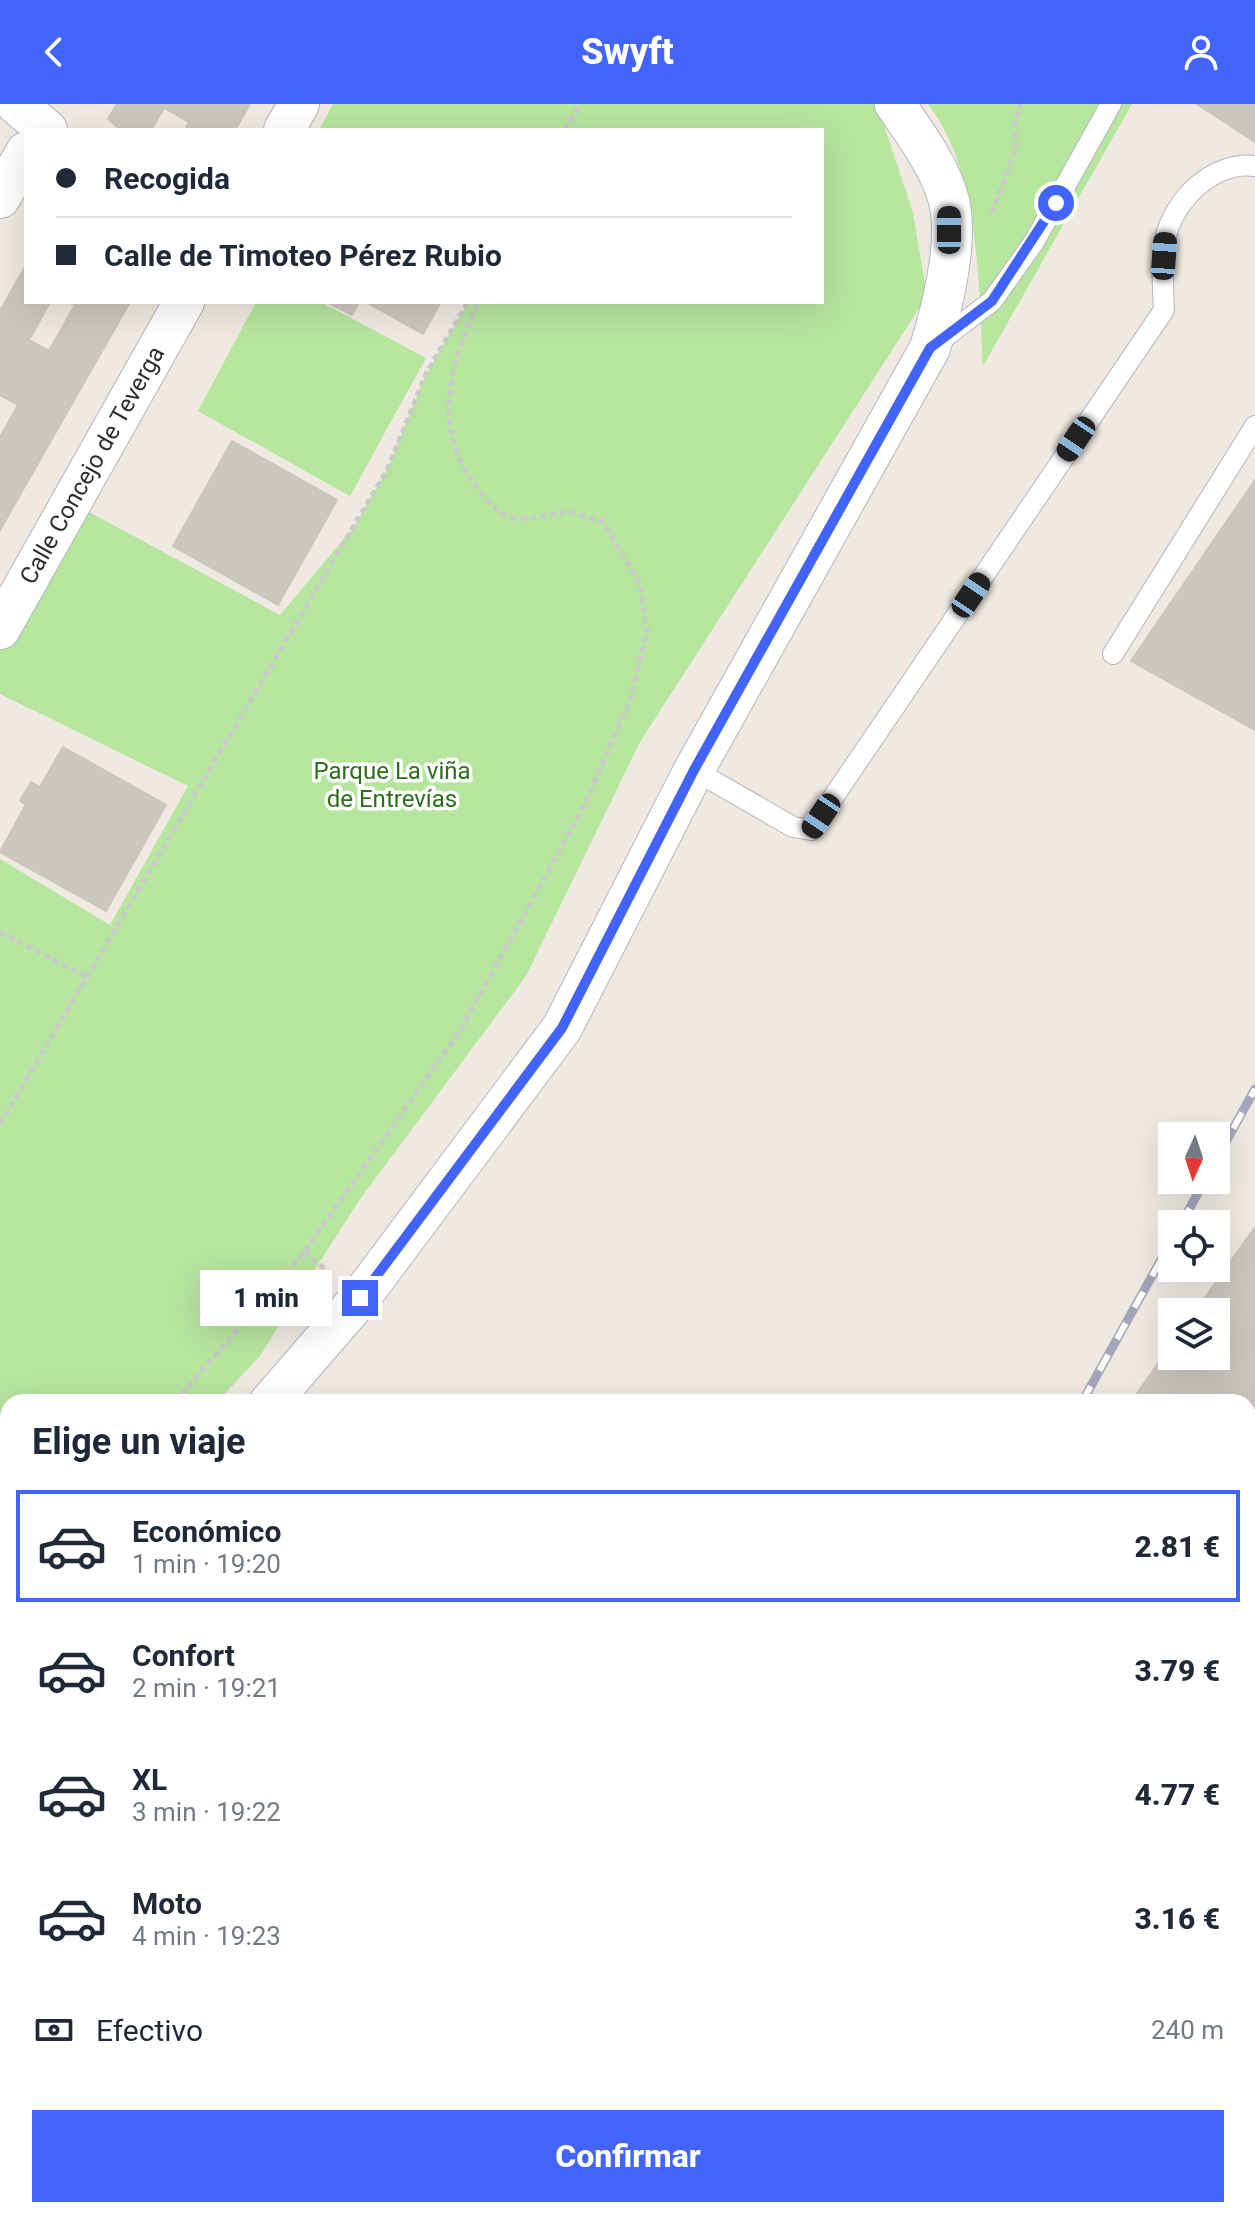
<!DOCTYPE html>
<html lang="es">
<head>
<meta charset="utf-8">
<style>
	:root { --surface:#fff; --page:#f6f6f7; --text:#1f2937; --muted:#747a83; --line:#e0e1e3; --accent:#4264fb }
	body { margin:0; font-family:Roboto,sans-serif; background:var(--page); color:var(--text); height:100vh; display:flex; flex-direction:column; font-size:30px; white-space:nowrap }
	* { box-sizing:border-box; margin:0 }
	p { font-size:26px; color:var(--muted) }
	.icon { flex:none; width:44px; height:44px; fill:none; stroke:currentColor; stroke-width:2; stroke-linecap:round; stroke-linejoin:round }
	.map { position:relative; flex:1; overflow:hidden }
	.side { position:absolute; left:0px; top:1290px; width:1256px; height:824px; display:flex; flex-direction:column; background:var(--surface); border-radius:24px 24px 0 0; box-shadow:0 8px 32px #0002 }
	.side>* { flex:none }
	.guide { position:absolute; left:24px; top:24px; width:800px; height:176px; border-radius:0px; box-shadow:0 8px 32px #0002; display:grid; align-content:center; height:176px; padding:0 32px; background:var(--surface) }
	.needle { width:52px; rotate:183deg }
	.fabs { position:absolute; left:1158px; top:1018px; display:grid; gap:16px }
	.fabs a { display:grid; place-items:center; width:72px; height:72px; border-radius:0px; background:var(--surface); box-shadow:0 8px 32px #0002; font-size:40px }
	.end { position:absolute; width:36px; height:36px; margin:-18px; border:10px solid #4264fb; background:#fff; box-shadow:0 0 0 4px #fff }
	.from { border-radius:50% }
	.bubble { position:absolute; height:56px; border-radius:0px; background:var(--surface); box-shadow:0 8px 32px #0002; font-size:26px; font-weight:800; line-height:56px; text-align:center }
	.car { position:absolute; width:24px; height:48px; margin:-24px -12px; border-radius:10px; box-shadow:0 0 6px 2px #0007; background:linear-gradient(#222 24%,#8ab4d8 0 40%,#222 0 76%,#8ab4d8 0 86%,#222 0) }
	.guide b { display:flex; align-items:center; gap:28px; height:76px; font-size:30px }
	.guide b+b { border-top:2px solid var(--line) }
	.guide i { width:20px; height:20px; background:var(--text) }
	ul { padding:0; list-style:none }
	li { display:flex; align-items:center; gap:24px; height:112px; margin:0 16px 12px; padding:0 16px; border:4px solid transparent; border-radius:0px }
	li div { flex:1 }
	li b { display:block; font-size:30px }
	li em { font-style:normal; font-weight:800 }
	li.active { border-color:var(--accent) }
	li>.icon { width:72px; height:72px; stroke-width:1.5 }
	h2 { padding:0 32px; font-size:36px; line-height:96px }
	.pay { display:flex; align-items:center; gap:20px; height:88px; padding:0 32px; font-size:30px }
	.pay p { margin-inline-start:auto }
	.action { display:flex; gap:16px; margin-top:auto; padding:16px 32px }
	.action a { flex:1; height:92px; border-radius:0px; background:var(--accent); color:#fff; font-size:32px; font-weight:800; line-height:92px; text-align:center }
	header { display:flex; justify-content:space-between; align-items:center; height:104px; padding:0 32px; background:var(--accent); color:#fff; font-size:36px; font-weight:800 }
	.map>svg:first-child { display:block }
</style>
</head>
<body>
<header><svg class="icon" aria-label="back" viewBox="0 0 24 24"><path d="M15 5l-7 7 7 7"/></svg>Swyft<svg class="icon" aria-label="person" viewBox="0 0 24 24"><circle cx="12" cy="8" r="4"/><path d="M4 21q1-7 8-7t8 7"/></svg></header>
<div class="map">
<svg width="1255" height="2114" viewBox="0 0 1255 2114">
	<rect width="100%" height="100%" fill="#efe9e1"/>
	<g fill="#b6e59e">
		<polygon points="333,0 877,0 913,108 927,192 640,638 526,872 360,1095 259,1253 217,1298 8,1298 8,1520 0,1527 0,755 110,821 188,682 0,590 0,531 78,402 280,511 353,424 387,366 426,270 468,198 822,198 822,26 319,26"/>
		<path d="M928,0H1132L983,262C978,179 981,69 928,0Z"/>
		<polygon points="256,198 321,198 426,254 350,392 198,307"/>
	</g>
	<g fill="#cbc7bf" stroke="#cbc5ba" stroke-width="2">
		<polygon points="117,0 250,0 235,26 185,26 189,18 164,4 151,26 121,26 108,15"/>
		<polygon points="1197,0 1255,0 1255,38"/>
		<polygon points="26,161 26,198 50,198 29,236 49,247 75,201 69,198 130,198 0,426 0,333 18,301 0,291 0,207"/>
		<polygon points="327,198 359,198 352,211"/>
		<polygon points="366,198 441,198 423,230"/>
		<polygon points="232,337 337,396 278,501 173,442"/>
		<polygon points="1255,376 1255,626 1131,557"/>
		<polygon points="63,643 166,701 106,807 0,748 26,700 20,697 31,678 40,683"/>
		<polygon points="1255,1123 1255,1441 1248,1451 1248,1298 1131,1298 1172,1240 1172,1252 1216,1252 1216,1208 1195,1208"/>
		<polygon points="8,1883 8,2106 65,2106 60,2114 0,2114 0,1895"/>
	</g>
	<g fill="none" stroke-linecap="round" stroke-linejoin="round">
		<defs>
			<g id="service">
				<polyline points="937,239 992,197 1034,138 1111,0"/>
				<polyline points="1113,550 1255,322"/>
				<path d="M694,666L793,723L811,726L1164,206C1163,183 1161,158 1165,136C1173,96 1213,57 1255,62"/>
				<polyline points="0,1821 8,1809"/>
			</g>
			<g id="minor">
				<polyline points="16,0 47,26"/>
				<polyline points="284,26 299,0"/>
				<polyline points="0,94 26,48"/>
				<path id="s1" d="M0,525L184,198"/>
				<path d="M270,1298L360,1194L562,924L694,666L930,244C942,204 959,139 949,97C940,62 915,30 895,0"/>
				<polyline points="0,1592 8,1585"/>
			</g>
		</defs>
		<use href="#service" stroke="#b4b7c1" stroke-width="22"/>
		<use href="#minor" stroke="#b4b7c1" stroke-width="42"/>
		<g stroke="#c9c9c9" stroke-width="5" stroke-dasharray="6 4" stroke-linecap="butt">
			<polyline points="565,26 580,0"/>
			<polyline points="992,109 1016,44 1015,18 1021,0"/>
			<polyline points="0,828 89,874"/>
			<polyline points="0,1020 387,366 426,270 468,198"/>
			<polyline points="304,1148 331,1170"/>
			<path d="M175,1298L304,1148L461,925L584,702L630,596L647,526L640,480L603,418C593,415 583,411 573,409C553,406 526,420 507,412C495,407 488,396 480,387C430,327 449,262 478,198"/>
			<polyline points="0,1487 8,1479"/>
		</g>
		<use href="#service" stroke="#fff" stroke-width="20"/>
		<use href="#minor" stroke="#fff" stroke-width="40"/>
		<defs>
			<g id="rail">
				<polyline points="1216,1056 1255,985"/>
				<polyline points="1181,1120 1205,1076"/>
				<polyline points="1082,1298 1172,1136"/>
				<polyline points="1248,1609 1255,1601"/>
				<polyline points="1248,1649 1255,1641"/>
				<polyline points="1248,1724 1255,1716"/>
				<polyline points="1248,1758 1255,1750"/>
				<polyline points="1248,1823 1255,1815"/>
				<polyline points="1248,1855 1255,1847"/>
				<polyline points="1248,1905 1255,1897"/>
				<polyline points="1248,1938 1255,1930"/>
				<polyline points="578,2114 583,2106"/>
				<polyline points="813,2114 820,2106"/>
				<polyline points="845,2114 852,2106"/>
				<polyline points="908,2114 915,2106"/>
				<polyline points="939,2114 946,2106"/>
				<polyline points="996,2114 1003,2106"/>
				<polyline points="1025,2114 1031,2106"/>
				<polyline points="1067,2114 1074,2106"/>
				<polyline points="1096,2114 1103,2106"/>
			</g>
		</defs>
		<use href="#rail" stroke="#a3a6b8" stroke-width="9"/>
		<use href="#rail" stroke="#fff" stroke-width="6" stroke-dasharray="18" stroke-linecap="butt"/>
	</g>
	<g fill="none" stroke-linecap="round" stroke-linejoin="round">
		<polyline stroke="#4264fb" stroke-width="10" points="360,1194 562,924 694,666 930,244 992,197 1056,99"/>
	</g>
	<g text-anchor="middle" dominant-baseline="central" stroke-width="7" stroke-linejoin="round" paint-order="stroke">
		<g font-size="24" fill="#2e2e2e" stroke="#fff">
			<text stroke="none"><textPath href="#s1" startOffset="188">Calle Concejo de Teverga</textPath></text>
		</g>
		<g font-size="24" fill="#2c6e1b" stroke="#fff">
			<text x="392" y="667">Parque La viña<tspan x="392" dy="28">de Entrevías</tspan></text>
		</g>
	</g>
</svg>
<div class="fabs">
<a><svg class="needle" viewBox="-14 -14 28 28"><path d="M0-13l5 13h-10z" fill="#e53935"/><path d="M0 13l5-13h-10z" fill="#747a83"/></svg></a>
<a><svg class="icon" aria-label="locate" viewBox="0 0 24 24"><circle cx="12" cy="12" r="6"/><path d="M12 2v4M12 18v4M2 12h4M18 12h4"/></svg></a>
<a><svg class="icon" aria-label="layers" viewBox="0 0 24 24"><path d="M12 4l9 5-9 5-9-5zM3 14l9 5 9-5"/></svg></a>
</div>
<i class="end from" style="left:1056px;top:99px"></i>
<i class="end" style="left:360px;top:1194px"></i>
<div class="bubble" style="left:200px;top:1166px;width:132px">1 min</div>
<i class="car" style="left:949px;top:126px;rotate:0deg"></i>
<i class="car" style="left:1164px;top:152px;rotate:4deg"></i>
<i class="car" style="left:1076px;top:335px;rotate:214deg"></i>
<i class="car" style="left:971px;top:491px;rotate:34deg"></i>
<i class="car" style="left:821px;top:712px;rotate:214deg"></i>
<div class="guide">
<b><i class="from"></i>Recogida</b>
<b><i></i>Calle de Timoteo Pérez Rubio</b>
</div>
<section class="side">
<h2>Elige un viaje</h2>
<ul>
<li class="active"><svg class="icon" aria-label="car" viewBox="0 0 24 24"><path d="M5 17H2v-5l4-1 3-4h7l3 4 3 1v5h-3M9 17h6M6 11h13"/><circle cx="7" cy="17" r="2"/><circle cx="17" cy="17" r="2"/></svg><div><b>Económico</b><p>1 min · 19:20</p></div><em>2.81 €</em></li>
<li><svg class="icon" aria-label="car" viewBox="0 0 24 24"><path d="M5 17H2v-5l4-1 3-4h7l3 4 3 1v5h-3M9 17h6M6 11h13"/><circle cx="7" cy="17" r="2"/><circle cx="17" cy="17" r="2"/></svg><div><b>Confort</b><p>2 min · 19:21</p></div><em>3.79 €</em></li>
<li><svg class="icon" aria-label="car" viewBox="0 0 24 24"><path d="M5 17H2v-5l4-1 3-4h7l3 4 3 1v5h-3M9 17h6M6 11h13"/><circle cx="7" cy="17" r="2"/><circle cx="17" cy="17" r="2"/></svg><div><b>XL</b><p>3 min · 19:22</p></div><em>4.77 €</em></li>
<li><svg class="icon" aria-label="car" viewBox="0 0 24 24"><path d="M5 17H2v-5l4-1 3-4h7l3 4 3 1v5h-3M9 17h6M6 11h13"/><circle cx="7" cy="17" r="2"/><circle cx="17" cy="17" r="2"/></svg><div><b>Moto</b><p>4 min · 19:23</p></div><em>3.16 €</em></li>
</ul>
<div class="pay"><svg class="icon" aria-label="cash" viewBox="0 0 24 24"><path d="M3 7h18v10H3z"/><circle cx="12" cy="12" r="2"/></svg>Efectivo<p>240 m</p></div>
<div class="action"><a>Confirmar</a></div>
</section>
</div>
</body>
</html>
